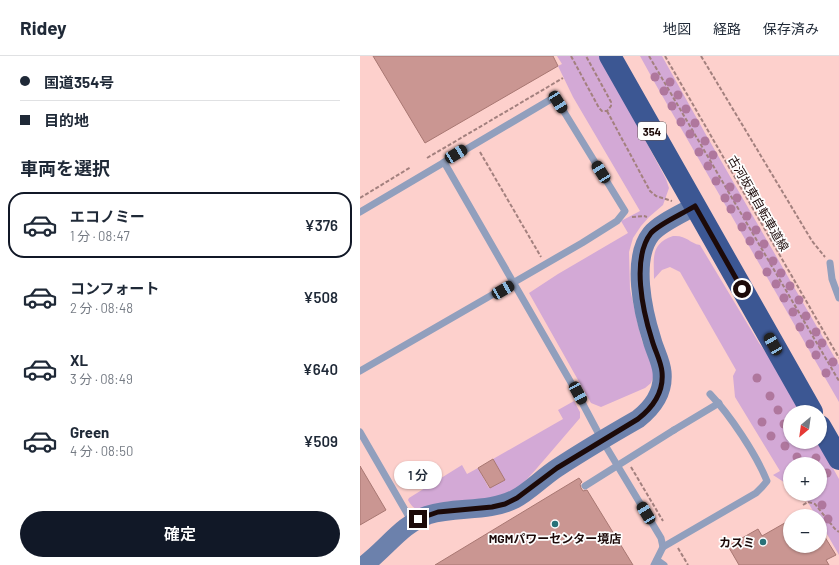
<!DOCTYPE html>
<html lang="ja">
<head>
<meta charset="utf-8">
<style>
	:root { --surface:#fff; --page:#f2f2f3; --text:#1f2937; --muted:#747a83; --line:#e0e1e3; --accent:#111827 }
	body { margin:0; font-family:Barlow,"Noto Sans JP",sans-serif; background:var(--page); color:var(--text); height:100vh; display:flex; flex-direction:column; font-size:15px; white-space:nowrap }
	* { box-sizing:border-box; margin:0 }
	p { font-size:13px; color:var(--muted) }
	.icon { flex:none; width:22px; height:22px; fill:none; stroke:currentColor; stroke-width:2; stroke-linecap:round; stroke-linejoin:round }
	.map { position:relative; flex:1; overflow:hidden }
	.details { display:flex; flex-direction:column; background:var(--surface); width:360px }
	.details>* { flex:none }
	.guide { display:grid; align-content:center; height:88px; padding:0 20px; background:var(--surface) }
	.needle { width:26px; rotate:209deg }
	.buttons { position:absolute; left:423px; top:349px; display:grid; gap:8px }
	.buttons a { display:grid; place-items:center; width:44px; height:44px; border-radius:50%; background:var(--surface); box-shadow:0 1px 3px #0004; font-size:20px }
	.end { position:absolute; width:18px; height:18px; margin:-9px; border:5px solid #1c0a09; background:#fff; box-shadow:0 0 0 2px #fff }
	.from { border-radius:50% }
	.bubble { position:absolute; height:28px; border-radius:14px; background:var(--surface); box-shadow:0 1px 3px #0004; font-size:13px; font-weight:600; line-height:28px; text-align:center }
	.car { position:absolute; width:12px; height:24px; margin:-12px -6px; border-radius:5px; box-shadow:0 0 3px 1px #0007; background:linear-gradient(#222 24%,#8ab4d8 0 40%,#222 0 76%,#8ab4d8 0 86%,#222 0) }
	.guide b { display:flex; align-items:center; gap:14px; height:38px; font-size:15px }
	.guide b+b { border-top:1px solid var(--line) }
	.guide i { width:10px; height:10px; background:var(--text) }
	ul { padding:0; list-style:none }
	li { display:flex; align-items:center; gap:12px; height:66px; margin:0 8px 6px; padding:0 12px; border:2px solid transparent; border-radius:16px }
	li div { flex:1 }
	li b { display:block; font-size:15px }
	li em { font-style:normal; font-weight:600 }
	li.current { border-color:var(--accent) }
	li>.icon { width:36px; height:36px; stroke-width:1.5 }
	h2 { padding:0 20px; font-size:18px; line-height:48px }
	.button { display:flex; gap:8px; margin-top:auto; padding:8px 20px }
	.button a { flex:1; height:46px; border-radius:24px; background:var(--accent); color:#fff; font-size:16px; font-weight:600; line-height:46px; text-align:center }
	header { display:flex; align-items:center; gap:24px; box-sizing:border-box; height:56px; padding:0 20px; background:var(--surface); border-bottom:1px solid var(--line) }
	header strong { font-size:19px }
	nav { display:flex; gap:22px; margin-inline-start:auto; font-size:14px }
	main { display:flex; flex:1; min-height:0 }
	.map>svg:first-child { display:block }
</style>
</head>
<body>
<header>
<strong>Ridey</strong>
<nav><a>地図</a><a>経路</a><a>保存済み</a></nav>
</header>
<main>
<section class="details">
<div class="guide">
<b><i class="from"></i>国道354号</b>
<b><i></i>目的地</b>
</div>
<h2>車両を選択</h2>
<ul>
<li class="current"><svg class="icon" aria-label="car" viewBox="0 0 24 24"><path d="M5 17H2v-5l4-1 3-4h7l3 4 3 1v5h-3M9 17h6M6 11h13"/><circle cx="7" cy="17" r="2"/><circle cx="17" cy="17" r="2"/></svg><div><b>エコノミー</b><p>1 分 · 08:47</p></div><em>¥376</em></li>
<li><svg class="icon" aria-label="car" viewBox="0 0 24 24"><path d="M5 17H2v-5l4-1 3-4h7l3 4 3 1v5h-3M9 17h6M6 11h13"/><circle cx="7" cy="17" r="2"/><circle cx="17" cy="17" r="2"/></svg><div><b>コンフォート</b><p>2 分 · 08:48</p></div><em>¥508</em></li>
<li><svg class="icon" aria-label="car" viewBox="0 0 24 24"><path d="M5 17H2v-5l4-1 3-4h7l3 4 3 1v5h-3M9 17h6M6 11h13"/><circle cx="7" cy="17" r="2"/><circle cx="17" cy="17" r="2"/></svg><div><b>XL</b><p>3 分 · 08:49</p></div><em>¥640</em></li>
<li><svg class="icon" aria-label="car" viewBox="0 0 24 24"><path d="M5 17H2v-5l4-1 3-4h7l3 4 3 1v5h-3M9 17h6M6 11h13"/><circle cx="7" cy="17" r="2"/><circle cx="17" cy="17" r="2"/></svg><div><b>Green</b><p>4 分 · 08:50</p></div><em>¥509</em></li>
</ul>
<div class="button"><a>確定</a></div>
</section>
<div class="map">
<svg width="479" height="509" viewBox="0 0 479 509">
	<rect width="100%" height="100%" fill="#fdd0cc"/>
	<g fill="#d3a9d6">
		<polygon points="197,0 240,0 306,123 309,132 303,149 289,161 281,170 273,182 269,196 270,233 278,269 282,285 294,312 293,321 291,327 285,332 241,351 231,347 169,237 198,218 268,177 261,165 280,155 213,41 198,10 202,8"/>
		<polygon points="280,0 302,0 345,77 479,309 479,346 296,29"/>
		<path d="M313,180C327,179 329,187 340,189L399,287L414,308L441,356H430V386H458L479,423V499L460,466V460H456L443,438H460V408H430V430L413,419L420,415L375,341L373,320L376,314L320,216L310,211L302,214L294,223C294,202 290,188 313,180Z"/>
		<path d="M214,345L220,356V362C208,376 196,390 184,404C173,416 162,432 146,439C127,447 104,443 85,446C69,448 58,463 48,444L49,442L102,409L107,418L118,412L129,432L145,424L133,403L203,363L198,354Z"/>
	</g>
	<g fill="#ca9692" stroke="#a87772">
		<polygon points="13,0 193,0 198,10 65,87"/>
		<polygon points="133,403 145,424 130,432 118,412"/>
		<polygon points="0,410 26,454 0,469"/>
		<polygon points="219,422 222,426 220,428 221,432 223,435 227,434 273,509 75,509"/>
		<polygon points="430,464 430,490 460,490 460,473 476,499 466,504 469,509 379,509 368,490 398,473 402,480"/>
	</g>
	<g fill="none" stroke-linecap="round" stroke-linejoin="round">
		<g stroke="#a3807e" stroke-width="2" stroke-dasharray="4 2" stroke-linecap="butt">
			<polyline points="211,0 239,52 242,55 247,55 251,50 251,46 226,0"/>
			<polyline points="289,0 479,325"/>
			<polyline points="305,0 479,302"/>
			<polyline points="341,0 452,185 465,201"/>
			<polyline points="247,55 290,135 296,140 312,145"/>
			<polyline points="120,96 181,201"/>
			<polyline points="67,102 203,22"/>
			<polyline points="0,142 51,111"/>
			<polyline points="272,161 284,160 287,161"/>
			<polyline points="271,411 303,465"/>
			<polyline points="443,449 448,446 455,448 475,473 479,476"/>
			<polyline points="318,492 328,509"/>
		</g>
		<g stroke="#919fbd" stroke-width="7">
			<polyline points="84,106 217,337 242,384 301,482 303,491 294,509"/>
			<polyline points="0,156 193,42 198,46 265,155 257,165 222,187 0,315"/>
			<polyline points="470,207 472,223 479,242"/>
			<polyline points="314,374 359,347"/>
			<polyline points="0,376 52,466"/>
			<path d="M303,491L396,437L402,431L407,425C396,398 370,359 350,338"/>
			<polyline points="297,504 304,509"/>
		</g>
		<path stroke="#6c81ac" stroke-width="19" d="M4,509C26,493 42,468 68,459C97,450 127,457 155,443C169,436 183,421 197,412C223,395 250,379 278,363C292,352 304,336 302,316C301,305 295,295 292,284C283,256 271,203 291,178C300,167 323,157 335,150"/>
		<g stroke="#3c5793" stroke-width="22">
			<polyline points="250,0 452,356"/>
			<polyline points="460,370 479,403"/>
		</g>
		<polyline stroke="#919fbd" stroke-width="7" points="225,430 314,374"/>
	</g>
	<g fill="#af779d">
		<circle cx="295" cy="21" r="4.5"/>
		<circle cx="310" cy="26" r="4.5"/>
		<circle cx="304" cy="35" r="4.5"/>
		<circle cx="318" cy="39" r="4.5"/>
		<circle cx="312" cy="50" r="4.5"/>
		<circle cx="326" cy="53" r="4.5"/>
		<circle cx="321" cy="66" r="4.5"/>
		<circle cx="335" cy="67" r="4.5"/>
		<circle cx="330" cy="78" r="4.5"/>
		<circle cx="345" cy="85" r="4.5"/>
		<circle cx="339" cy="96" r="4.5"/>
		<circle cx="353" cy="99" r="4.5"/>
		<circle cx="348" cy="110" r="4.5"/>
		<circle cx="356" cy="125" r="4.5"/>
		<circle cx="370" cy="131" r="4.5"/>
		<circle cx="365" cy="142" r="4.5"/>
		<circle cx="377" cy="142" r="4.5"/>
		<circle cx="371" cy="153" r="4.5"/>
		<circle cx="387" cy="160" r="4.5"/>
		<circle cx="382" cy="171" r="4.5"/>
		<circle cx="396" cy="174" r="4.5"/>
		<circle cx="390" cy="185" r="4.5"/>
		<circle cx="404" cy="188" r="4.5"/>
		<circle cx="399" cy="199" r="4.5"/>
		<circle cx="413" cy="205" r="4.5"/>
		<circle cx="407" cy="216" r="4.5"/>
		<circle cx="421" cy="217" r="4.5"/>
		<circle cx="416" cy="228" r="4.5"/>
		<circle cx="430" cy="230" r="4.5"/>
		<circle cx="424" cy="242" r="4.5"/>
		<circle cx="439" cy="244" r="4.5"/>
		<circle cx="433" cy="256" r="4.5"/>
		<circle cx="446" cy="260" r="4.5"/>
		<circle cx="440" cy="271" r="4.5"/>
		<circle cx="456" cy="276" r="4.5"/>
		<circle cx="462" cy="287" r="4.5"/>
		<circle cx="450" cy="288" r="4.5"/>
		<circle cx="456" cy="299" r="4.5"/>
		<circle cx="473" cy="306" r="4.5"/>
		<circle cx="466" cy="317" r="4.5"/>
		<circle cx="397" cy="322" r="4.5"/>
		<circle cx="410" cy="340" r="4.5"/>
		<circle cx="418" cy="354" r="4.5"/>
		<circle cx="402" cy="366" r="4.5"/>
		<circle cx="424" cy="368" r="4.5"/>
		<circle cx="411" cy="380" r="4.5"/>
		<circle cx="425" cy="390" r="4.5"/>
		<circle cx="437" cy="401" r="4.5"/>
		<circle cx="456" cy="402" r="4.5"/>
		<circle cx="467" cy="417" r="4.5"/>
		<circle cx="462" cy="449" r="4.5"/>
		<circle cx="468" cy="463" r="4.5"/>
	</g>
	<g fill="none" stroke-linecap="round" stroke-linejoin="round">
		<path stroke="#1c0a09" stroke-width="5" d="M58,463L78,456L132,451L145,448L157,442L197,412L278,363C292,352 304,336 302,316C301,305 295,295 292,284C283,256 271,203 291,177C299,168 324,157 335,150L382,233"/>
	</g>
	<g fill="#287279" stroke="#fefefe" stroke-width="1.5">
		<circle cx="195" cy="468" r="4"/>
		<circle cx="403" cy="486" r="4"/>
	</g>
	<g text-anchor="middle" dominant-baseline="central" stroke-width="3.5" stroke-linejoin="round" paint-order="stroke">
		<rect fill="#fefefe" stroke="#605352" stroke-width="1" x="278" y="66" width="28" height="18" rx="3"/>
		<g font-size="11" font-weight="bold" fill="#1c0a09">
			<text x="292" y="75">354</text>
		</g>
		<g font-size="12" fill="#1c0a09" stroke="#fefefe">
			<text transform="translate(399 147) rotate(60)">古河坂東自転車道線</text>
		</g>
		<g font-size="12" font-weight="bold" fill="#1c0a09" stroke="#fefefe">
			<text x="195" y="482">MGMパワーセンター境店</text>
			<text x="395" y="486" text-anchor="end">カスミ</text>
		</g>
	</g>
</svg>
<div class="buttons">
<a><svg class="needle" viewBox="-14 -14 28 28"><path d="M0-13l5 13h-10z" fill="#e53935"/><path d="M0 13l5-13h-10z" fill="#747a83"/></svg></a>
<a>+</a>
<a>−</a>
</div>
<i class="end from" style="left:382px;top:233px"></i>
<i class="end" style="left:58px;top:463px"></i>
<div class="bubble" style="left:34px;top:405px;width:48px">1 分</div>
<i class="car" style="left:198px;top:46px;rotate:148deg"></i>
<i class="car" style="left:96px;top:98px;rotate:59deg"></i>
<i class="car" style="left:241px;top:116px;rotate:328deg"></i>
<i class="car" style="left:143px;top:234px;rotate:60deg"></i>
<i class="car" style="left:413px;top:288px;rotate:330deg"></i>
<i class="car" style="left:218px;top:337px;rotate:152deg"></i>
<i class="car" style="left:286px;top:457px;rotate:329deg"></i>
</div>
</main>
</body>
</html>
